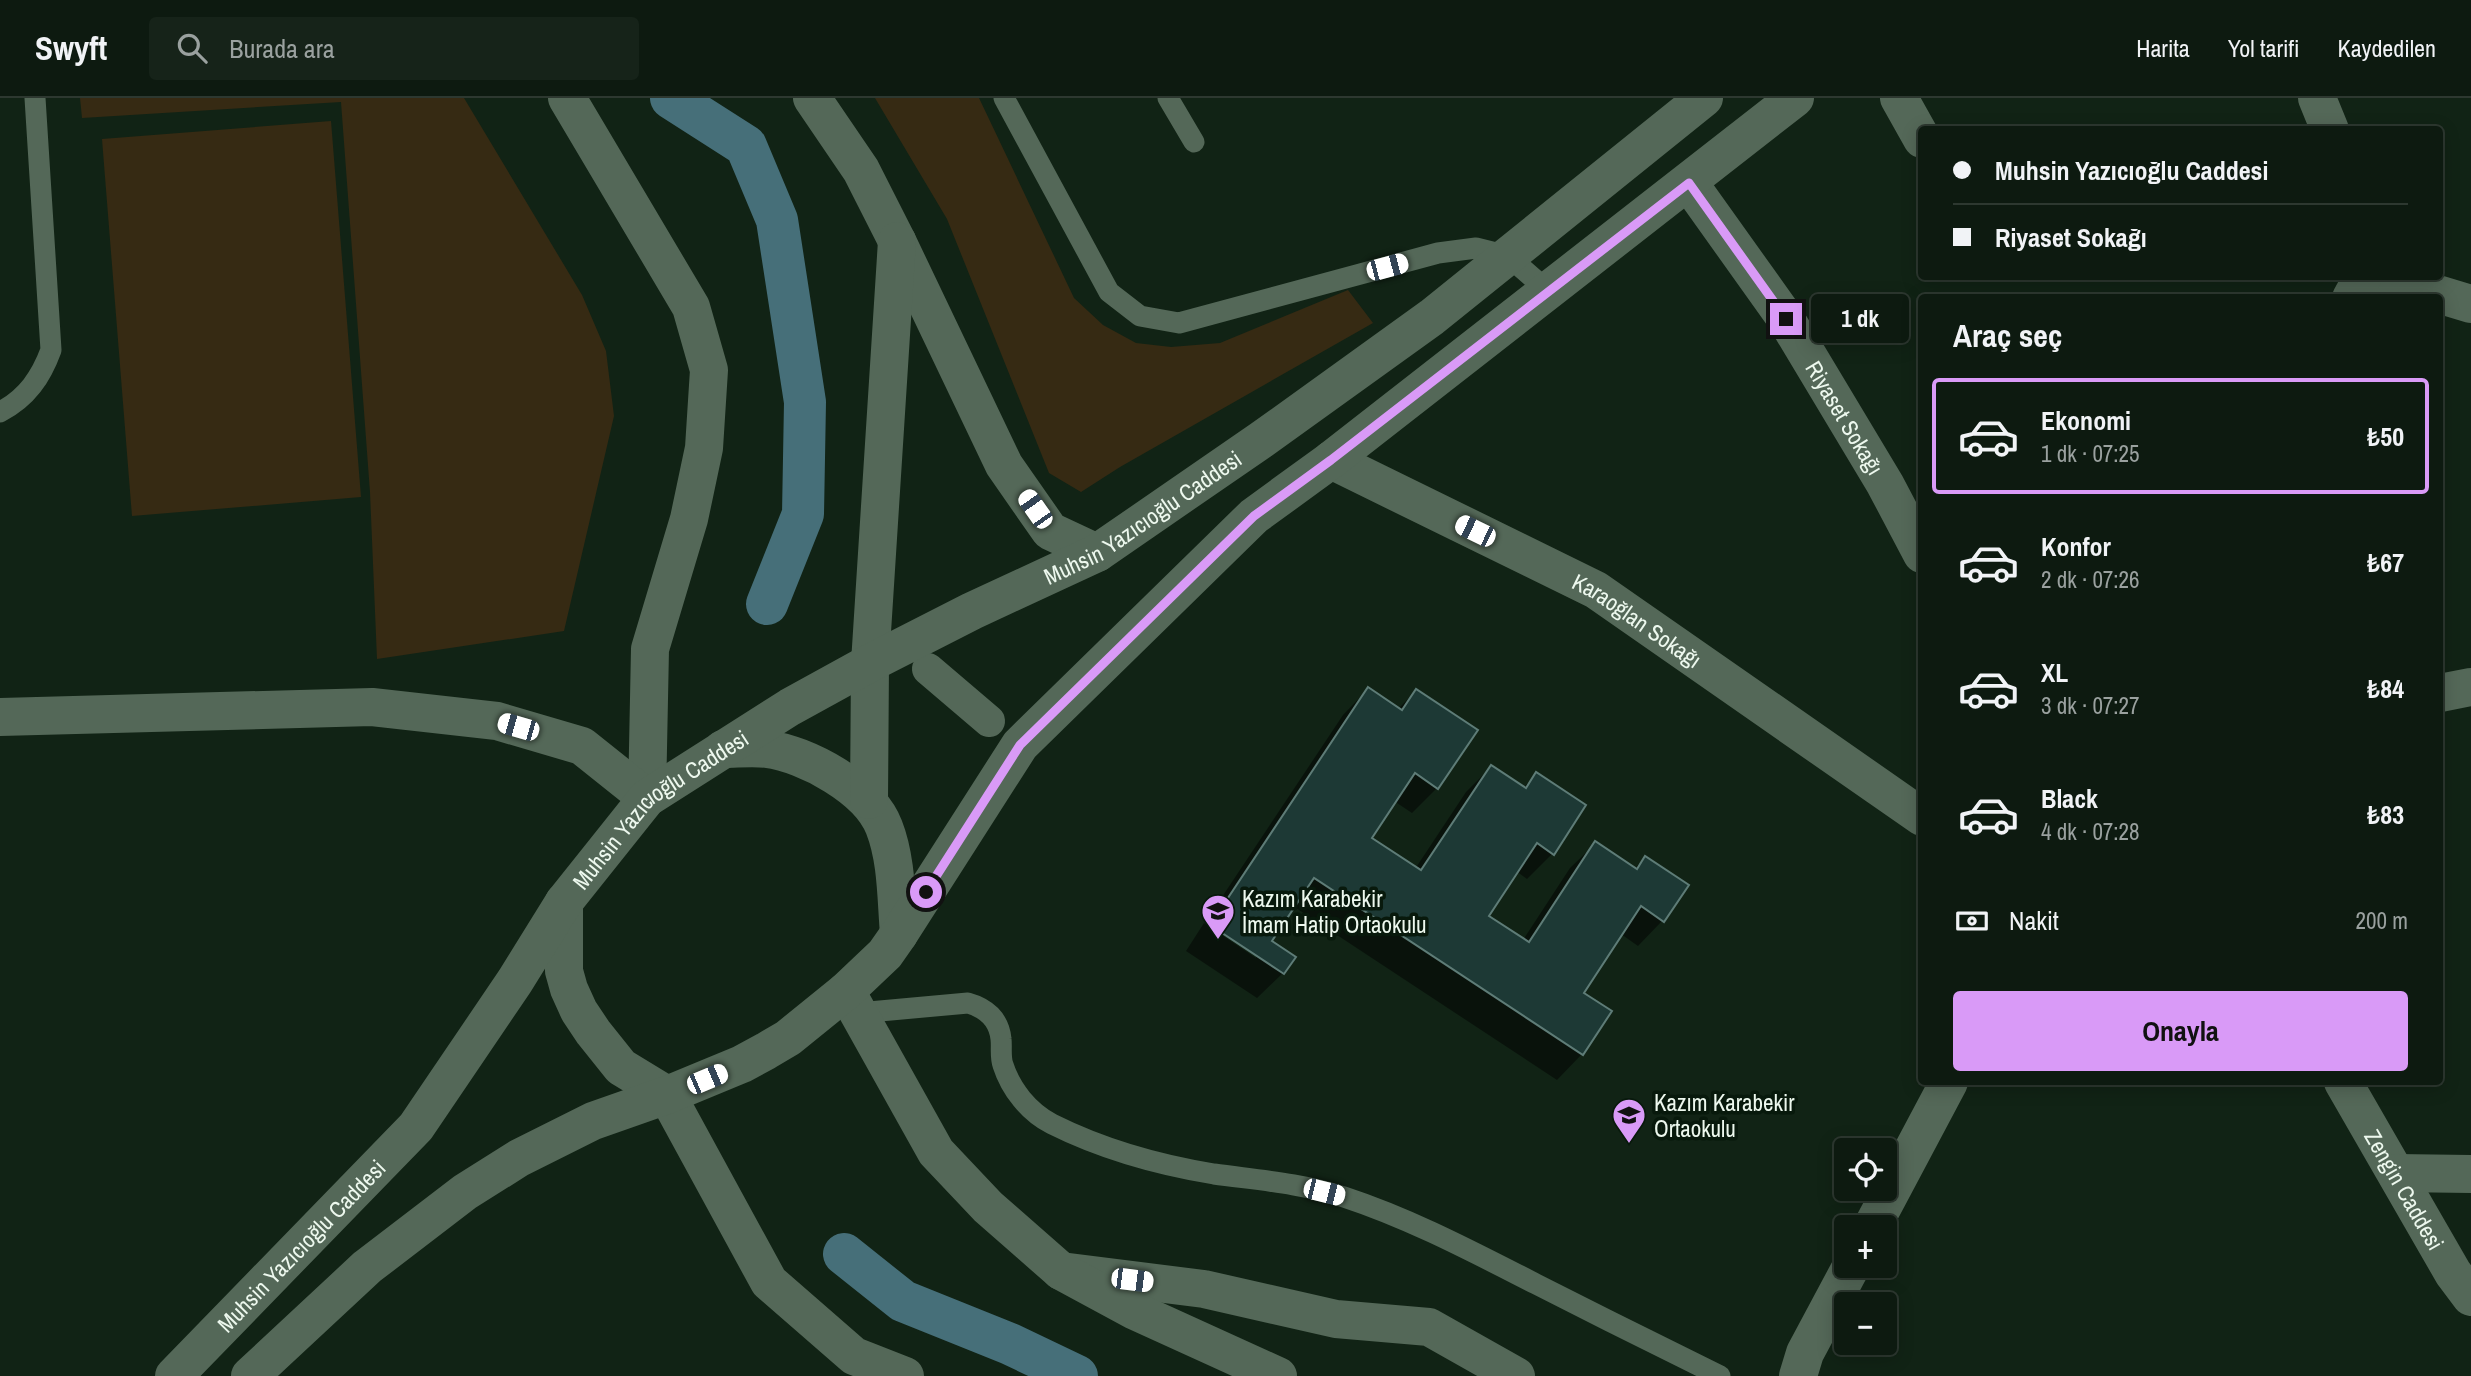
<!DOCTYPE html>
<html lang="tr">
<head>
<meta charset="utf-8">
<style>
	:root { --surface:#0d1a10; --page:#162319; --text:#f1f3f6; --muted:#9aa19f; --line:#2d3830; --accent:#d99af7 }
	body { margin:0; font-family:"Archivo Narrow",sans-serif; background:var(--page); color:var(--text); height:100vh; display:flex; flex-direction:column; font-size:26px; white-space:nowrap }
	* { box-sizing:border-box; margin:0 }
	p { font-size:23px; color:var(--muted) }
	.icon { flex:none; width:38px; height:38px; fill:none; stroke:currentColor; stroke-width:2; stroke-linecap:round; stroke-linejoin:round }
	.map { position:relative; flex:1; overflow:hidden }
	.sheet { position:absolute; left:1918px; top:196px; width:525px; height:791px; display:flex; flex-direction:column; background:var(--surface); border-radius:7px; box-shadow:0 4px 18px #0003,0 0 0 2px var(--line) }
	.sheet>* { flex:none }
	.guide { position:absolute; left:1918px; top:28px; width:525px; height:154px; border-radius:7px; box-shadow:0 4px 18px #0003,0 0 0 2px var(--line); display:grid; align-content:center; height:154px; padding:0 35px; background:var(--surface) }
	.tools { position:absolute; left:1834px; top:1040px; display:grid; gap:14px }
	.tools a { display:grid; place-items:center; width:63px; height:63px; border-radius:7px; background:var(--surface); box-shadow:0 4px 18px #0003,0 0 0 2px var(--line); font-size:35px }
	.end { position:absolute; width:32px; height:32px; margin:-16px; border:9px solid #d99af7; background:#111; box-shadow:0 0 0 4px #111 }
	.from { border-radius:50% }
	.bubble { position:absolute; height:49px; border-radius:7px; background:var(--surface); box-shadow:0 4px 18px #0003,0 0 0 2px var(--line); font-size:23px; font-weight:800; line-height:49px; text-align:center }
	.car { position:absolute; width:21px; height:42px; margin:-21px -10px; border-radius:9px; box-shadow:0 0 5px 2px #0007; background:linear-gradient(#fff 24%,#345 0 40%,#fff 0 76%,#345 0 86%,#fff 0) }
	.guide b { display:flex; align-items:center; gap:24px; height:66px; font-size:26px }
	.guide b+b { border-top:2px solid var(--line) }
	.guide i { width:18px; height:18px; background:var(--text) }
	ul { padding:0; list-style:none }
	li { display:flex; align-items:center; gap:21px; height:116px; margin:0 14px 10px; padding:0 21px; border:4px solid transparent; border-radius:7px }
	li div { flex:1 }
	li b { display:block; font-size:26px }
	li em { font-style:normal; font-weight:800 }
	li.active { border-color:var(--accent) }
	li>.icon { width:63px; height:63px; stroke-width:1.5 }
	h2 { padding:0 35px; font-size:32px; line-height:84px }
	.pay { display:flex; align-items:center; gap:18px; height:77px; padding:0 35px; font-size:26px }
	.pay p { margin-inline-start:auto }
	.action { display:flex; gap:14px; margin-top:auto; padding:14px 35px }
	.action a { flex:1; height:80px; border-radius:7px; background:var(--accent); color:#111; font-size:28px; font-weight:800; line-height:80px; text-align:center }
	header { display:flex; align-items:center; gap:42px; box-sizing:border-box; height:98px; padding:0 35px; background:var(--surface); border-bottom:2px solid var(--line) }
	header strong { font-size:33px }
	nav { display:flex; gap:38px; margin-inline-start:auto; font-size:24px }
	.search { width:490px; height:63px; background:var(--page); display:flex; align-items:center; gap:18px; box-sizing:border-box; padding:0 24px; border-radius:7px; color:var(--muted); font-size:26px }
	.map>svg:first-child { display:block }
</style>
</head>
<body>
<header>
<strong>Swyft</strong>
<div class="search"><svg class="icon" aria-label="search" viewBox="0 0 24 24"><circle cx="10" cy="10" r="6"/><path d="M15 15l6 6"/></svg>Burada ara</div>
<nav><a>Harita</a><a>Yol tarifi</a><a>Kaydedilen</a></nav>
</header>
<div class="map">
<svg width="2471" height="1278" viewBox="0 0 2471 1278">
	<rect width="100%" height="100%" fill="#112315"/>
	<g fill="#362a13">
		<polygon points="80,0 464,0 582,197 606,253 614,318 564,533 377,561 370,394 341,4 82,20"/>
		<polygon points="875,0 979,0 1074,200 1103,227 1136,245 1171,249 1220,245 1348,192 1373,225 1120,369 1081,394 1049,375 947,121"/>
		<polygon points="331,23 361,399 132,418 102,41"/>
	</g>
	<polygon fill="#0007" points="1368,591 1398,611 1416,593 1437,690 1412,715 1394,703 1369,740 1415,771 1466,694 1491,669 1523,690 1536,677 1552,756 1527,781 1516,773 1486,818 1523,842 1570,770 1596,745 1634,771 1645,760 1663,822 1638,848 1621,836 1581,895 1610,914 1582,956 1557,982 1293,808 1269,844 1293,859 1283,875 1257,900 1186,853 1204,825 1256,860 1256,855 1206,823 1343,617"/>
	<g fill="none" stroke-linecap="round" stroke-linejoin="round">
		<g stroke="#466f79" stroke-width="42">
			<polyline points="671,0 746,48 777,122 805,304 803,416 767,506"/>
			<polyline points="844,1156 903,1203 1010,1246 1077,1278"/>
		</g>
	</g>
	<polygon fill="#1d3935" stroke="#5e7c77" stroke-width="2" points="1368,589 1402,612 1416,591 1478,632 1438,691 1415,675 1372,740 1421,772 1491,667 1526,690 1536,674 1586,707 1554,757 1537,745 1489,818 1529,844 1595,743 1637,771 1645,758 1689,787 1664,824 1641,808 1584,895 1612,913 1583,957 1314,780 1272,843 1296,859 1284,876 1210,827"/>
	<g fill="none" stroke-linecap="round" stroke-linejoin="round">
		<g stroke="#546858" stroke-width="21">
			<polyline points="1004,0 1109,194 1140,218 1179,225 1438,155 1476,150 1508,158 1548,193"/>
			<polyline points="1168,0 1194,44"/>
			<path d="M0,314C27,300 41,279 51,252L35,0"/>
			<path d="M858,915L968,905C986,910 999,921 1001,941C1002,949 1000,959 1003,967C1011,992 1029,1014 1052,1026C1102,1051 1159,1067 1214,1076C1257,1082 1301,1085 1344,1099C1411,1121 1473,1154 1536,1186C1597,1217 1659,1248 1720,1278"/>
		</g>
		<polyline stroke="#546858" stroke-width="32" points="928,571 989,623"/>
		<g stroke="#546858" stroke-width="38">
			<polyline points="1899,0 1922,41"/>
			<polyline points="2317,0 2330,32"/>
			<path id="s1" d="M1689,85L1786,221L1885,386L1922,456"/>
			<polyline points="2378,178 2471,206"/>
			<polyline points="2351,200 2363,178"/>
			<path id="s2" d="M1331,362L1596,492L1922,719"/>
			<polyline points="2440,595 2471,589"/>
			<path id="s3" d="M2343,984L2453,1175L2471,1199"/>
			<polyline points="2396,1075 2471,1076"/>
			<polyline points="1872,1129 1949,984"/>
			<polyline points="1061,1173 1204,1191 1336,1221 1429,1229 1516,1278"/>
			<polyline points="1798,1278 1805,1255 1852,1167"/>
		</g>
		<g stroke="#546858" stroke-width="38">
			<polyline points="567,0 691,209 709,272 704,350 689,421 650,551 647,700"/>
			<polyline points="812,0 861,72 897,143 1004,367 1050,433 1097,455"/>
			<polyline points="0,619 372,609 497,623 582,648 647,700"/>
			<path d="M723,651C737,651 753,649 767,651C806,656 869,690 884,729C897,762 896,801 899,836"/>
			<polyline points="869,702 870,565 897,143"/>
			<polyline points="564,804 564,873 569,891 579,913 593,934 621,969 667,997 769,1184 854,1258 905,1278"/>
			<polyline points="846,893 936,1054 988,1109 1061,1173 1135,1213 1278,1278"/>
			<path id="s4" d="M174,1278L416,1029L515,883L564,804L647,700L790,609L870,565L972,513L1097,455L1261,342L1432,219L1704,0"/>
			<polyline points="250,1278 367,1169 465,1094 519,1060 593,1023 667,997 742,966 766,953 788,940 846,893 885,856 899,836 1020,647 1254,418 1331,362 1795,0"/>
		</g>
	</g>
	<g fill="none" stroke-linecap="round" stroke-linejoin="round">
		<polyline stroke="#d99af7" stroke-width="9" points="926,794 1020,647 1254,418 1331,362 1689,85 1786,221"/>
	</g>
	<defs>
		<symbol id="school-pin" viewBox="-11 -11 22 30"><path d="M0 17L-7.5 6A9.5 9.5 0 1 1 7.5 6Z" fill="#d99af7" stroke="#08190c"/><path d="M0-5L7-2L0 1L-7-2ZM-4 1L0 2.5L4 1V4Q0 6-4 4Z" fill="#111"/></symbol>
	</defs>
	<g fill-rule="evenodd">
		<use href="#school-pin" x="1199" y="794" width="38" height="52"/>
		<use href="#school-pin" x="1610" y="998" width="38" height="52"/>
	</g>
	<g text-anchor="middle" dominant-baseline="central" stroke-width="7" stroke-linejoin="round" paint-order="stroke">
		<g font-size="23" fill="#edf8ee" stroke="#08190c">
			<text stroke="none"><textPath href="#s1" startOffset="282">Riyaset Sokağı</textPath></text>
			<text stroke="none"><textPath href="#s4" startOffset="1320">Muhsin Yazıcıoğlu Caddesi</textPath></text>
			<text stroke="none"><textPath href="#s2" startOffset="346">Karaoğlan Sokağı</textPath></text>
			<text stroke="none"><textPath href="#s4" startOffset="752">Muhsin Yazıcıoğlu Caddesi</textPath></text>
			<text stroke="none"><textPath href="#s3" startOffset="124">Zengin Caddesi</textPath></text>
			<text stroke="none"><textPath href="#s4" startOffset="182">Muhsin Yazıcıoğlu Caddesi</textPath></text>
		</g>
		<g font-size="23" fill="#edf8ee" stroke="#08190c" text-anchor="start">
			<text x="1242" y="800">Kazım Karabekir<tspan x="1242" dy="26">İmam Hatip Ortaokulu</tspan></text>
			<text x="1654" y="1004">Kazım Karabekir<tspan x="1654" dy="26">Ortaokulu</tspan></text>
		</g>
	</g>
</svg>
<div class="tools">
<a><svg class="icon" aria-label="locate" viewBox="0 0 24 24"><circle cx="12" cy="12" r="6"/><path d="M12 2v4M12 18v4M2 12h4M18 12h4"/></svg></a>
<a>+</a>
<a>−</a>
</div>
<i class="end from" style="left:926px;top:794px"></i>
<i class="end" style="left:1786px;top:221px"></i>
<div class="bubble" style="left:1811px;top:196px;width:98px">1 dk</div>
<i class="car" style="left:1387px;top:169px;rotate:75deg"></i>
<i class="car" style="left:1035px;top:411px;rotate:325deg"></i>
<i class="car" style="left:1475px;top:433px;rotate:296deg"></i>
<i class="car" style="left:518px;top:629px;rotate:286deg"></i>
<i class="car" style="left:707px;top:981px;rotate:67deg"></i>
<i class="car" style="left:1324px;top:1094px;rotate:104deg"></i>
<i class="car" style="left:1132px;top:1182px;rotate:97deg"></i>
<div class="guide">
<b><i class="from"></i>Muhsin Yazıcıoğlu Caddesi</b>
<b><i></i>Riyaset Sokağı</b>
</div>
<section class="sheet">
<h2>Araç seç</h2>
<ul>
<li class="active"><svg class="icon" aria-label="car" viewBox="0 0 24 24"><path d="M5 17H2v-5l4-1 3-4h7l3 4 3 1v5h-3M9 17h6M6 11h13"/><circle cx="7" cy="17" r="2"/><circle cx="17" cy="17" r="2"/></svg><div><b>Ekonomi</b><p>1 dk · 07:25</p></div><em>₺50</em></li>
<li><svg class="icon" aria-label="car" viewBox="0 0 24 24"><path d="M5 17H2v-5l4-1 3-4h7l3 4 3 1v5h-3M9 17h6M6 11h13"/><circle cx="7" cy="17" r="2"/><circle cx="17" cy="17" r="2"/></svg><div><b>Konfor</b><p>2 dk · 07:26</p></div><em>₺67</em></li>
<li><svg class="icon" aria-label="car" viewBox="0 0 24 24"><path d="M5 17H2v-5l4-1 3-4h7l3 4 3 1v5h-3M9 17h6M6 11h13"/><circle cx="7" cy="17" r="2"/><circle cx="17" cy="17" r="2"/></svg><div><b>XL</b><p>3 dk · 07:27</p></div><em>₺84</em></li>
<li><svg class="icon" aria-label="car" viewBox="0 0 24 24"><path d="M5 17H2v-5l4-1 3-4h7l3 4 3 1v5h-3M9 17h6M6 11h13"/><circle cx="7" cy="17" r="2"/><circle cx="17" cy="17" r="2"/></svg><div><b>Black</b><p>4 dk · 07:28</p></div><em>₺83</em></li>
</ul>
<div class="pay"><svg class="icon" aria-label="cash" viewBox="0 0 24 24"><path d="M3 7h18v10H3z"/><circle cx="12" cy="12" r="2"/></svg>Nakit<p>200 m</p></div>
<div class="action"><a>Onayla</a></div>
</section>
</div>
</body>
</html>
